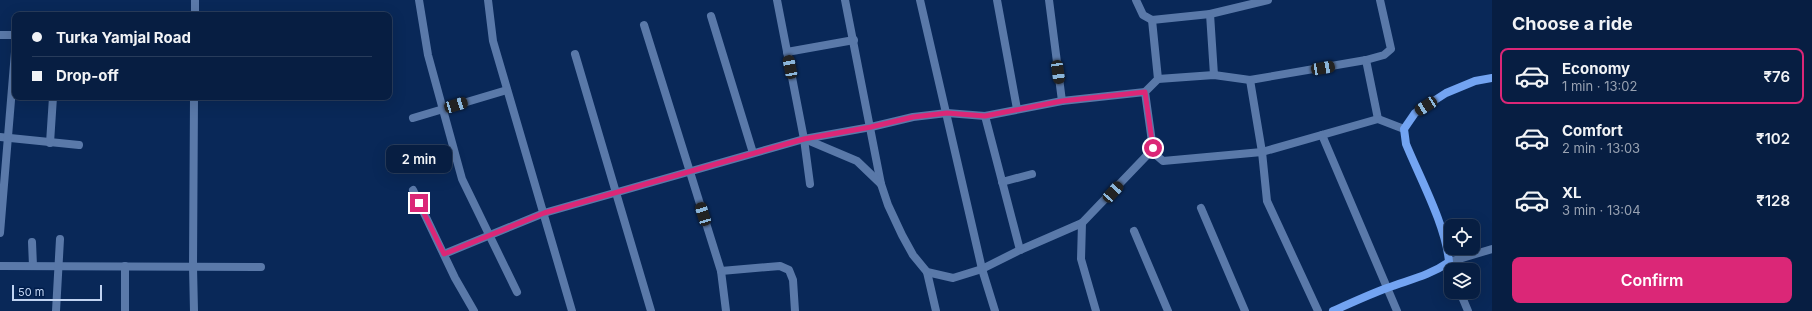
<!DOCTYPE html>
<html lang="en">
<head>
<meta charset="utf-8">
<style>
	:root { --surface:#071e42; --page:#102749; --text:#f1f3f6; --muted:#98a2b2; --line:#283c5b; --accent:#db2777 }
	body { margin:0; font-family:Inter,sans-serif; background:var(--page); color:var(--text); height:100vh; display:flex; flex-direction:column; font-size:15px; white-space:nowrap }
	* { box-sizing:border-box; margin:0 }
	p { font-size:13px; color:var(--muted) }
	.icon { flex:none; width:22px; height:22px; fill:none; stroke:currentColor; stroke-width:2; stroke-linecap:round; stroke-linejoin:round }
	.map { position:relative; flex:1; overflow:hidden }
	.details { display:flex; flex-direction:column; background:var(--surface); width:320px }
	.details>* { flex:none }
	.guide { position:absolute; left:12px; top:12px; width:380px; height:88px; border-radius:8px; box-shadow:0 4px 16px #0002,0 0 0 1px var(--line); display:grid; align-content:center; height:88px; padding:0 20px; background:var(--surface) }
	.controls { position:absolute; left:1444px; top:219px; display:grid; gap:8px }
	.controls a { display:grid; place-items:center; width:36px; height:36px; border-radius:8px; background:var(--surface); box-shadow:0 4px 16px #0002,0 0 0 1px var(--line); font-size:20px }
	.scale { position:absolute; left:12px; bottom:10px; width:90px; box-sizing:border-box; padding-left:4px; border:2px solid #c1d4f2; border-top:0; font-size:11px; line-height:14px; white-space:nowrap; color:#c1d4f2; -webkit-text-stroke:3px #011e4c; paint-order:stroke }
	.end { position:absolute; width:18px; height:18px; margin:-9px; border:5px solid #db2777; background:#fff; box-shadow:0 0 0 2px #fff }
	.from { border-radius:50% }
	.bubble { position:absolute; height:28px; border-radius:8px; background:var(--surface); box-shadow:0 4px 16px #0002,0 0 0 1px var(--line); font-size:13px; font-weight:600; line-height:28px; text-align:center }
	.car { position:absolute; width:12px; height:24px; margin:-12px -6px; border-radius:5px; box-shadow:0 0 3px 1px #0007; background:linear-gradient(#222 24%,#8ab4d8 0 40%,#222 0 76%,#8ab4d8 0 86%,#222 0) }
	.guide b { display:flex; align-items:center; gap:14px; height:38px; font-size:15px }
	.guide b+b { border-top:1px solid var(--line) }
	.guide i { width:10px; height:10px; background:var(--text) }
	ul { padding:0; list-style:none }
	li { display:flex; align-items:center; gap:12px; height:56px; margin:0 8px 6px; padding:0 12px; border:2px solid transparent; border-radius:8px }
	li div { flex:1 }
	li b { display:block; font-size:15px }
	li em { font-style:normal; font-weight:600 }
	li.on { border-color:var(--accent) }
	li>.icon { width:36px; height:36px; stroke-width:1.5 }
	h2 { padding:0 20px; font-size:18px; line-height:48px }
	.primary-button { display:flex; gap:8px; margin-top:auto; padding:8px 20px }
	.primary-button a { flex:1; height:46px; border-radius:8px; background:var(--accent); color:#fff; font-size:16px; font-weight:600; line-height:46px; text-align:center }
	main { display:flex; flex:1; min-height:0 }
	.map>svg:first-child { display:block }
</style>
</head>
<body>
<main>
<div class="map">
<svg width="1492" height="311" viewBox="0 0 1492 311">
	<rect width="100%" height="100%" fill="#092858"/>
	<g fill="none" stroke-linecap="round" stroke-linejoin="round">
		<g stroke="#5a79a9" stroke-width="8">
			<polyline points="419,0 428,55 462,179 517,292"/>
			<polyline points="488,0 493,41 572,311"/>
			<polyline points="777,0 804,139 810,184"/>
			<polyline points="845,0 881,184"/>
			<polyline points="920,0 982,269 995,311"/>
			<polyline points="997,0 1017,109"/>
			<polyline points="1049,0 1062,101"/>
			<polyline points="1210,14 1214,75"/>
			<polyline points="195,15 195,0"/>
			<polyline points="711,16 753,153"/>
			<polyline points="1152,20 1210,14 1268,0"/>
			<polyline points="644,25 721,271 726,311"/>
			<polyline points="0,35 15,35"/>
			<polyline points="787,52 854,40"/>
			<polyline points="575,54 651,311"/>
			<polyline points="1366,60 1378,119"/>
			<polyline points="1158,79 1214,75 1250,80 1366,60 1384,55 1391,49 1380,0"/>
			<polyline points="1250,80 1262,152 1267,201 1318,311"/>
			<polyline points="194,97 193,267 194,311"/>
			<polyline points="985,116 1020,250"/>
			<polyline points="413,118 507,90"/>
			<polyline points="1322,135 1397,311"/>
			<polyline points="0,137 79,145"/>
			<polyline points="805,139 857,161 881,184 888,205 902,235 913,255 927,272 953,278 982,269 1020,250 1082,223"/>
			<polyline points="50,143 53,97"/>
			<polyline points="1153,149 1156,155 1163,161 1262,152 1378,119 1404,129"/>
			<polyline points="1002,182 1032,174"/>
			<polyline points="413,190 455,278 474,311"/>
			<polyline points="1201,208 1245,311"/>
			<polyline points="1134,231 1168,311"/>
			<polyline points="0,233 15,52"/>
			<polyline points="32,242 33,266"/>
			<polyline points="444,254 544,213 804,139 871,127 913,117 947,113 985,116 1062,101 1145,92"/>
			<polyline points="0,266 261,267"/>
			<polyline points="1452,270 1449,262 1492,249"/>
			<polyline points="721,271 780,266 789,270 793,280 795,311"/>
			<polyline points="927,272 936,311"/>
			<polyline points="1460,292 1468,311"/>
			<polyline points="56,311 60,239"/>
			<polyline points="125,311 125,266"/>
			<polyline points="1096,311 1081,259 1082,223 1153,149 1145,92 1158,79 1152,20 1143,15 1136,0"/>
		</g>
		<path stroke="#73a4f2" stroke-width="8" d="M1333,311C1351,303 1368,295 1387,288C1408,280 1429,276 1449,262C1446,226 1420,178 1406,144L1404,129L1415,113L1446,93L1475,81L1492,78"/>
	</g>
	<g fill="none" stroke-linecap="round" stroke-linejoin="round">
		<polyline stroke="#db2777" stroke-width="5" points="419,203 444,254 544,213 804,139 871,127 913,117 947,113 985,116 1062,101 1145,92 1153,148"/>
	</g>
</svg>
<div class="controls">
<a><svg class="icon" aria-label="locate" viewBox="0 0 24 24"><circle cx="12" cy="12" r="6"/><path d="M12 2v4M12 18v4M2 12h4M18 12h4"/></svg></a>
<a><svg class="icon" aria-label="layers" viewBox="0 0 24 24"><path d="M12 4l9 5-9 5-9-5zM3 14l9 5 9-5"/></svg></a>
</div>
<div class="scale">50 m</div>
<i class="end from" style="left:1153px;top:148px"></i>
<i class="end" style="left:419px;top:203px"></i>
<div class="bubble" style="left:386px;top:145px;width:66px">2 min</div>
<i class="car" style="left:790px;top:67px;rotate:349deg"></i>
<i class="car" style="left:1323px;top:68px;rotate:80deg"></i>
<i class="car" style="left:1058px;top:72px;rotate:172deg"></i>
<i class="car" style="left:456px;top:105px;rotate:73deg"></i>
<i class="car" style="left:1426px;top:106px;rotate:237deg"></i>
<i class="car" style="left:1113px;top:192px;rotate:42deg"></i>
<i class="car" style="left:703px;top:214px;rotate:343deg"></i>
<div class="guide">
<b><i class="from"></i>Turka Yamjal Road</b>
<b><i></i>Drop-off</b>
</div>
</div>
<section class="details">
<h2>Choose a ride</h2>
<ul>
<li class="on"><svg class="icon" aria-label="car" viewBox="0 0 24 24"><path d="M5 17H2v-5l4-1 3-4h7l3 4 3 1v5h-3M9 17h6M6 11h13"/><circle cx="7" cy="17" r="2"/><circle cx="17" cy="17" r="2"/></svg><div><b>Economy</b><p>1 min · 13:02</p></div><em>₹76</em></li>
<li><svg class="icon" aria-label="car" viewBox="0 0 24 24"><path d="M5 17H2v-5l4-1 3-4h7l3 4 3 1v5h-3M9 17h6M6 11h13"/><circle cx="7" cy="17" r="2"/><circle cx="17" cy="17" r="2"/></svg><div><b>Comfort</b><p>2 min · 13:03</p></div><em>₹102</em></li>
<li><svg class="icon" aria-label="car" viewBox="0 0 24 24"><path d="M5 17H2v-5l4-1 3-4h7l3 4 3 1v5h-3M9 17h6M6 11h13"/><circle cx="7" cy="17" r="2"/><circle cx="17" cy="17" r="2"/></svg><div><b>XL</b><p>3 min · 13:04</p></div><em>₹128</em></li>
</ul>
<div class="primary-button"><a>Confirm</a></div>
</section>
</main>
</body>
</html>
